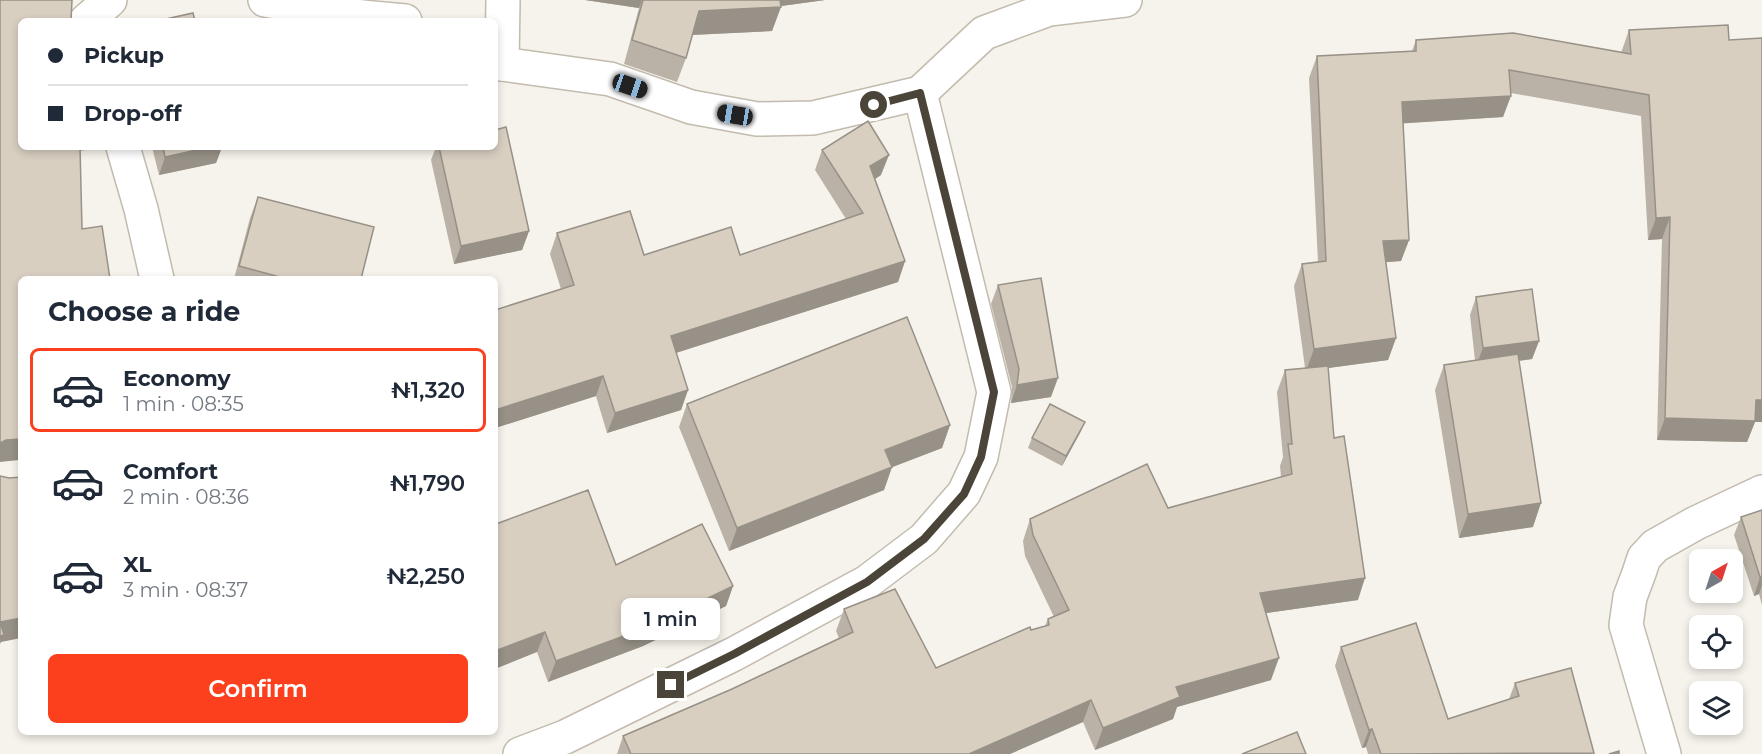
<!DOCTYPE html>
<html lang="en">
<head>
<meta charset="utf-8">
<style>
	:root { --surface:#fff; --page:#f2f2f3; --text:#1f2937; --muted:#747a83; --line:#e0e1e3; --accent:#fc3f1d }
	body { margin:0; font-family:Montserrat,sans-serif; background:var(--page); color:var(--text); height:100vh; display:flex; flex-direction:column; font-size:22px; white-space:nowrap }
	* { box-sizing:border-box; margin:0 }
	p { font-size:20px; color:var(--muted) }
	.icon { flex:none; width:33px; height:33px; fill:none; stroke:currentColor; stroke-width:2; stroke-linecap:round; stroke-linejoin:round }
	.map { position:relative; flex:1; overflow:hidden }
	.details { position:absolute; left:18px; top:276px; width:480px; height:459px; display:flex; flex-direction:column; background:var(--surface); border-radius:9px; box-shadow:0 3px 9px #0003 }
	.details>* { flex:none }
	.top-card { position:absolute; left:18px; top:18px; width:480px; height:132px; border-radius:9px; box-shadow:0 3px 9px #0003; display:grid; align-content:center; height:132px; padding:0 30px; background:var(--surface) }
	.needle { width:39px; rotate:39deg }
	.buttons { position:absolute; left:1689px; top:549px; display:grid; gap:12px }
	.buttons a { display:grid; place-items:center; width:54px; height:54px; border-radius:9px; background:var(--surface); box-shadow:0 3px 9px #0003; font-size:30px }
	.end { position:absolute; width:27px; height:27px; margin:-14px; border:8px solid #4b4439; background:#fff; box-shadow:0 0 0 3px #fff }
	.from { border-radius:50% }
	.bubble { position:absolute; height:42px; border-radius:9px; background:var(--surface); box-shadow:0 3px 9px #0003; font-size:20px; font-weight:600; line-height:42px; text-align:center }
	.car { position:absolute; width:18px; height:36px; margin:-18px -9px; border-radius:8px; box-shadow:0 0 4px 2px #0007; background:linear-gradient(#222 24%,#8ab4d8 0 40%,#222 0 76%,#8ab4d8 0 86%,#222 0) }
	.top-card b { display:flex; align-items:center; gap:21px; height:57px; font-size:22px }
	.top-card b+b { border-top:2px solid var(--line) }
	.top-card i { width:15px; height:15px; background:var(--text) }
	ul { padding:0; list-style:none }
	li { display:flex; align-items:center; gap:18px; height:84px; margin:0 12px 9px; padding:0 18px; border:3px solid transparent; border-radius:9px }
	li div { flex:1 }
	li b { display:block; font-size:22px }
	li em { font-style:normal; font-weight:600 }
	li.active { border-color:var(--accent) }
	li>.icon { width:54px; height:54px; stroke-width:1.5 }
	h2 { padding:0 30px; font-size:27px; line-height:72px }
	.button { display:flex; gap:12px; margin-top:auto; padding:12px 30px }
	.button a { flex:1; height:69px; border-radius:9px; background:var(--accent); color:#fff; font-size:24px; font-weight:600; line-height:69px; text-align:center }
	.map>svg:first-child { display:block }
</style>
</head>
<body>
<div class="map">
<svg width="1762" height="754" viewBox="0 0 1762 754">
	<rect width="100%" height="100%" fill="#f6f3ec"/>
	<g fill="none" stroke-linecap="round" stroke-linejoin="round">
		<defs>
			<g id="minor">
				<polyline points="265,0 362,17 405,21"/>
				<polyline points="86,21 110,0"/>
				<polyline points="495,59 502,64 610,79 691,107 757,119 813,118 920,93 984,33 1049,9 1125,0"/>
				<polyline points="502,64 503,0"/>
				<polyline points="123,147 141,209 157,279"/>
				<polyline points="520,754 565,737 734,654 867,582 924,539 964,493 981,457 994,392 920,93"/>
				<polyline points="1664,754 1626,625 1630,597 1639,573 1644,558 1655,546 1696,523 1762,492"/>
			</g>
		</defs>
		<use href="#minor" stroke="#c2bbae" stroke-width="36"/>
		<use href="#minor" stroke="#fff" stroke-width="33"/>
	</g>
	<g fill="#bab2a6">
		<polygon points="585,0 825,0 781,6 772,31 692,35 686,58 677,82 624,64 639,8"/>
		<polygon points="1629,30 1729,40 1762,38 1762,422 1755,422 1747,442 1657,440 1662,239 1648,240 1641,116 1511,93 1503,117 1403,123 1409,240 1401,261 1386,262 1396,338 1388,360 1328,368 1334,438 1358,600 1266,613 1271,680 1177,707 1173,719 1095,750 1083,722 1010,754 617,754 623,736 732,689 839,638 836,631 844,609 936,668 1031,630 1045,626 1048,619 1054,617 1025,556 1023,541 1030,519 1168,508 1281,477 1280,466 1283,457 1277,392 1285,370 1305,368 1294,286 1302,264 1318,262 1309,78 1317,56 1412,51 1416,40 1621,53"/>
		<polygon points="152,147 222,147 216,163 159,175"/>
		<polygon points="436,147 495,147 529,231 522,250 454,264 431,160"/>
		<polygon points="822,150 881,175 875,179 905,261 898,282 676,353 688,390 681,410 607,433 596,396 495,428 495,310 561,289 550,254 557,233 644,255 740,255 846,219 815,170"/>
		<polygon points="258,197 361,279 234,279 250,218"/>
		<polygon points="998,285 1051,397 1011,403 1012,387 991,304"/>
		<polygon points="1476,297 1539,341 1532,359 1519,361 1533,527 1459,538 1435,390 1444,365 1475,360 1470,315"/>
		<polygon points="687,404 950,425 942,448 892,467 884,490 729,551 679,427"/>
		<polygon points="1081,431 1062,466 1028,448 1032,438"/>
		<polygon points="1762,510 1762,605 1759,594 1754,596 1734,535 1741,517"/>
		<polygon points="496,524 616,565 733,586 726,606 643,646 548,682 537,652"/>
		<polygon points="1341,647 1448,719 1509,699 1515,683 1594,754 1368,754 1366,747 1362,748 1335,666"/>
	</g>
	<g fill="#979187">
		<polygon points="585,0 642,0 639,8"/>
		<polygon points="774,0 825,0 774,7 781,7 772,31 690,35 699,11"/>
		<polygon points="1511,96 1503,117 1394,124 1402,102"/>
		<polygon points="73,147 88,147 87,150 72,151"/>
		<polygon points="210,147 222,147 216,163 159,175 165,157"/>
		<polygon points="889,155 881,175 863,187 870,166"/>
		<polygon points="1670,217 1662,239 1648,240 1656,218"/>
		<polygon points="529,231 522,250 454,264 461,246"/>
		<polygon points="1409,240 1401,261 1375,263 1383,241"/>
		<polygon points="905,261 898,282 663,357 671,336"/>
		<polygon points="1396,338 1388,360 1306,371 1314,349"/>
		<polygon points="1539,341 1532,359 1476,366 1483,348"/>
		<polygon points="603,376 596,396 495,428 495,410"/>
		<polygon points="1058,378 1051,397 1011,403 1017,385"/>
		<polygon points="688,390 681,410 607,433 615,413"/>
		<polygon points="1756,400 1762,400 1762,422 1755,422 1747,442 1657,440 1665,418"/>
		<polygon points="1085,422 1081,431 1062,466 1066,456"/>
		<polygon points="950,425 942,448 877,473 885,450"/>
		<polygon points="21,439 21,455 19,460 0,462 0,443 6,440"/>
		<polygon points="892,467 884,490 729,551 737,528"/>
		<polygon points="1541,503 1533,527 1459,538 1468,514"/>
		<polygon points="1760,577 1762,577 1762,585 1759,594 1754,596"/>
		<polygon points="1365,578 1358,600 1252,615 1260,593"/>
		<polygon points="733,586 726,606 643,646 548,682 556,661"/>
		<polygon points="21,618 21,638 1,642 0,644 0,622"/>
		<polygon points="545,632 537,652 495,669 495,651"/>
		<polygon points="1279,658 1271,680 1177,707 1173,719 1095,750 1103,728 1176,687"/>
		<polygon points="1091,700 1083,722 1010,754 969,754"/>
		<polygon points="1372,729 1366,747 1362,748 1369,730"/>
	</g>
	<g fill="#d8cfc1" stroke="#979187" stroke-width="1.5">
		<polygon points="0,0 72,0 71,21 21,21 21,147 80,147 82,229 102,226 110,279 21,279 21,439 6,440 0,443"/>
		<polygon points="643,0 780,0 781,7 699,11 686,58 632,40"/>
		<polygon points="193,13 195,21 157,21"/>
		<polygon points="1728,25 1729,40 1762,38 1762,400 1756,400 1755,421 1665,418 1670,217 1656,218 1649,95 1509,70 1511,96 1402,102 1409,240 1383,241 1396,338 1314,349 1302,264 1326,261 1317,56 1416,51 1416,40 1513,33 1631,54 1629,30"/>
		<polygon points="868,121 889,155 870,166 905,261 671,336 688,390 615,413 603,376 495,410 495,310 574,285 557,233 630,211 644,255 731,227 740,255 863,213 822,150"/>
		<polygon points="506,127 529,231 461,246 439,147 495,147 495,130"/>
		<polygon points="163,147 210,147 165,157"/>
		<polygon points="258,197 374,227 361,279 287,279 239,266"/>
		<polygon points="1041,278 1058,378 1017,385 1019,369 998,285"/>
		<polygon points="1532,289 1539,341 1483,348 1476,297"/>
		<polygon points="907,317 950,425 885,450 892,467 737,528 687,404"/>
		<polygon points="1518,354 1541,503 1468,514 1444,365"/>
		<polygon points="1328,366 1334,438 1344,436 1365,578 1260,593 1279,658 1176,687 1180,697 1103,728 1091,700 969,754 631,754 623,736 732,689 853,632 844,609 895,589 936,668 1030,627 1031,630 1049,625 1048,619 1069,610 1033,535 1030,519 1147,464 1168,508 1292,474 1288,444 1292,444 1285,370"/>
		<polygon points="1050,404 1085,422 1066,456 1032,438"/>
		<polygon points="0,476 9,478 21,477 21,618 0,622 4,635 0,636"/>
		<polygon points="588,490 616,565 702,524 733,586 651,626 556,661 545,632 495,651 495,516 496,524"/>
		<polygon points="1762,510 1762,577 1760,577 1741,517"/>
		<polygon points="1416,623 1448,719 1519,696 1515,683 1571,668 1594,753 1381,754 1372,729 1369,730 1341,647"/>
		<polygon points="1297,732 1306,754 1242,754"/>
		<polygon points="1619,751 1619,754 1609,754"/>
	</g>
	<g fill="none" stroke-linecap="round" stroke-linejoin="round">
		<polyline stroke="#4b4439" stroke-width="8" points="671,685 734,654 867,582 924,539 964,494 981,457 994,392 920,93 874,105"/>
	</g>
</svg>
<div class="buttons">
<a><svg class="needle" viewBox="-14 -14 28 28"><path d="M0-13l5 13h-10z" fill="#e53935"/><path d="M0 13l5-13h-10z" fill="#747a83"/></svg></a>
<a><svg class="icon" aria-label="locate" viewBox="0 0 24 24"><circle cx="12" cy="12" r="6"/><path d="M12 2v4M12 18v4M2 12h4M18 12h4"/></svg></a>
<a><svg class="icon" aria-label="layers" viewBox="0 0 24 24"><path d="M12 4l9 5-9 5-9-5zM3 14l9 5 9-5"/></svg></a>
</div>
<i class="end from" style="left:874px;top:105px"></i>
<i class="end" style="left:671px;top:685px"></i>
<div class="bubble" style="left:621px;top:598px;width:99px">1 min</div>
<i class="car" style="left:630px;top:86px;rotate:109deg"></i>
<i class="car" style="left:735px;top:115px;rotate:280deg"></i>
<div class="top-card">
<b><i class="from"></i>Pickup</b>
<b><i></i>Drop-off</b>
</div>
<section class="details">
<h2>Choose a ride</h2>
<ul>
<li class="active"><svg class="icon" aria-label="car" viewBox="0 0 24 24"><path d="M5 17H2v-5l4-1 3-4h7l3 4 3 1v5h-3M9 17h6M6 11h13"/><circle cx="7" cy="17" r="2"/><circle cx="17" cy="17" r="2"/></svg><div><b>Economy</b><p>1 min · 08:35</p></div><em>₦1,320</em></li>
<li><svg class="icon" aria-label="car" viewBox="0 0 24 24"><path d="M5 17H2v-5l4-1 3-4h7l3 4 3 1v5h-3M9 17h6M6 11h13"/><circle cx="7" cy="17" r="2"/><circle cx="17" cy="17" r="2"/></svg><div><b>Comfort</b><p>2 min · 08:36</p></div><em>₦1,790</em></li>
<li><svg class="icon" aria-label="car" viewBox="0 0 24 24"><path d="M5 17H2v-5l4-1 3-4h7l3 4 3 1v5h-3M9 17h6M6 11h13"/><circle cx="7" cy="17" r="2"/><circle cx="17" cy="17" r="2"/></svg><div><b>XL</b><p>3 min · 08:37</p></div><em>₦2,250</em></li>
</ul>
<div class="button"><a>Confirm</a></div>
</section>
</div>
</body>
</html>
